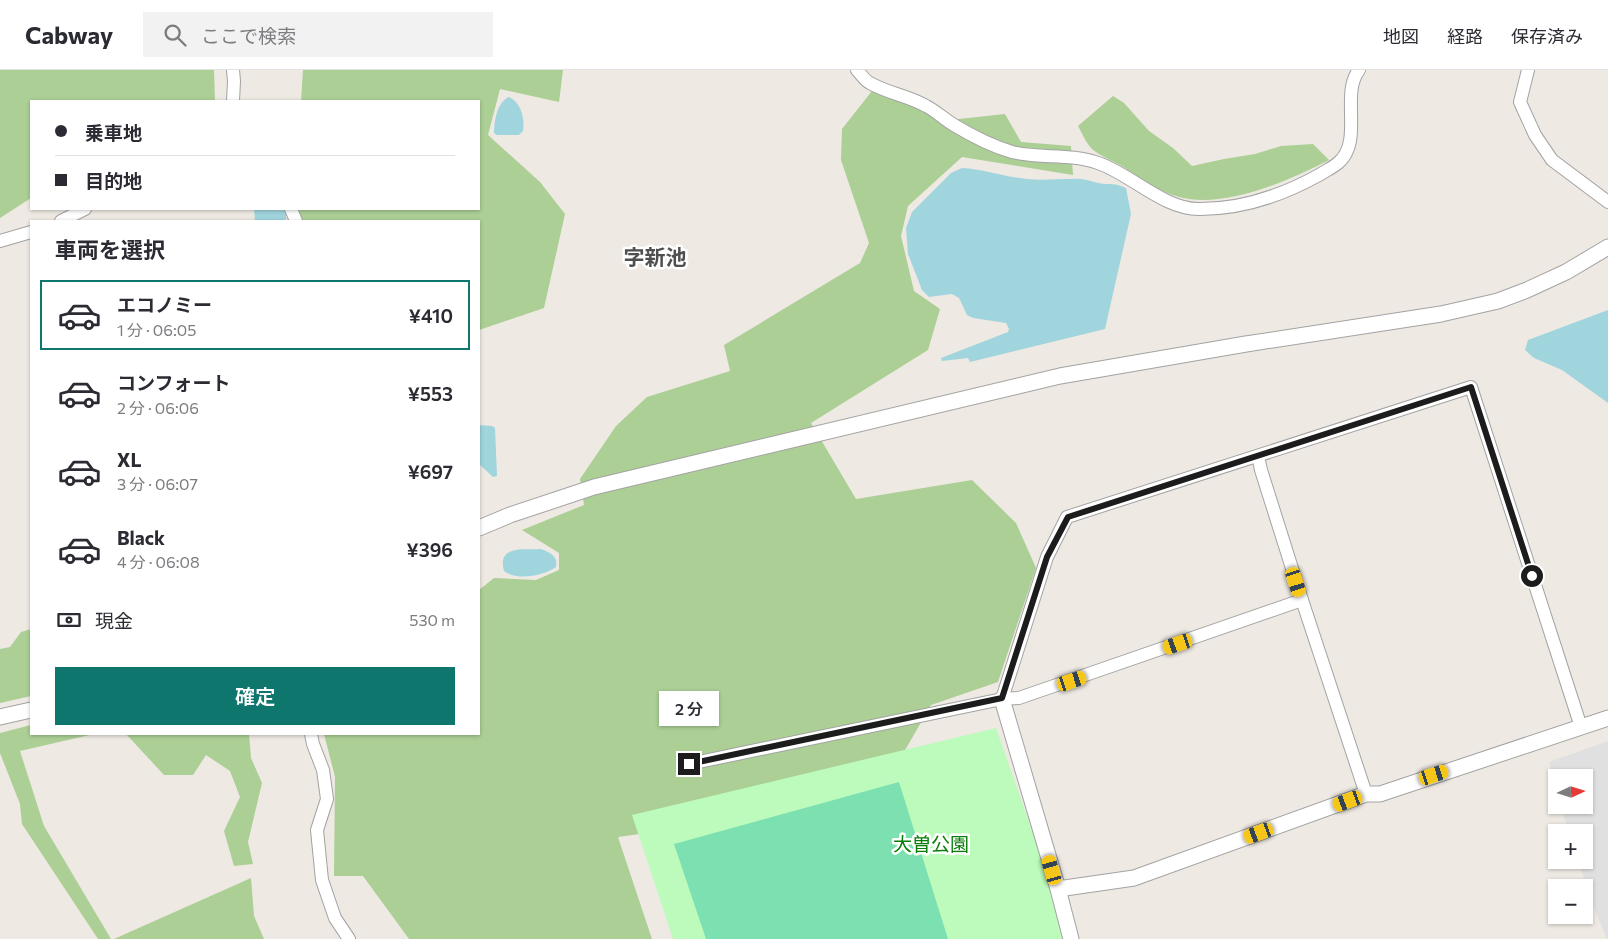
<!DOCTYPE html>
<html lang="ja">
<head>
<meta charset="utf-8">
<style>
	:root { --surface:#fff; --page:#f2f2f3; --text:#2b2b33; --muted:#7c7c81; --line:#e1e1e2; --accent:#0f766e }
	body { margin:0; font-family:Commissioner,"Noto Sans JP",sans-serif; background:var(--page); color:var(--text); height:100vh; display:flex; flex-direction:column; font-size:19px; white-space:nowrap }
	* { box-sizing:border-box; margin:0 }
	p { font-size:16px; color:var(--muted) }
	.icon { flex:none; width:28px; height:28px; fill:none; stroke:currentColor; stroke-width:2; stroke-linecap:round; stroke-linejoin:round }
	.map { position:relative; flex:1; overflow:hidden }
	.drawer { position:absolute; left:30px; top:150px; width:450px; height:515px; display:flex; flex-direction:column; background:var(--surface); border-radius:0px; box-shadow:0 1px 4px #0004 }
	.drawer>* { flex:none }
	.top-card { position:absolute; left:30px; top:30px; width:450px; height:110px; border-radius:0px; box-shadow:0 1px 4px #0004; display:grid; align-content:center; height:110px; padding:0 25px; background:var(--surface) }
	.needle { width:32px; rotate:86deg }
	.controls { position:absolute; left:1548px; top:699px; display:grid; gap:10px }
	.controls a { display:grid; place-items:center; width:45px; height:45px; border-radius:0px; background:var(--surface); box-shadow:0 1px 4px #0004; font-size:25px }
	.end { position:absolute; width:22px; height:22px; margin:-11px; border:6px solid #1c1c1c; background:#fff; box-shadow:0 0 0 2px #fff }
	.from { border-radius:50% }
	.bubble { position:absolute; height:35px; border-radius:0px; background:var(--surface); box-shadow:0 1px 4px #0004; font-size:16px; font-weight:600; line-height:35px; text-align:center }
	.car { position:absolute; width:15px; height:30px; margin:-15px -8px; border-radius:6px; box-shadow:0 0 4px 1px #0007; background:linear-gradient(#f5c518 24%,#345 0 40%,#f5c518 0 76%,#345 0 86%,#f5c518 0) }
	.top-card b { display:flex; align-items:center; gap:18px; height:48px; font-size:19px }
	.top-card b+b { border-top:1px solid var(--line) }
	.top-card i { width:12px; height:12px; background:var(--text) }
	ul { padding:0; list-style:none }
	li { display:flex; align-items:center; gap:15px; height:70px; margin:0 10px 8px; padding:0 15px; border:2px solid transparent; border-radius:0px }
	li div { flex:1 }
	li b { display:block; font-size:19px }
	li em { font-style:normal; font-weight:600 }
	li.selected { border-color:var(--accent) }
	li>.icon { width:45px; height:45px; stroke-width:1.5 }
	h2 { padding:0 25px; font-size:22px; line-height:60px }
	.pay { display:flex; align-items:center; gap:12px; height:55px; padding:0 25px; font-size:19px }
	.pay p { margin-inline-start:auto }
	.cta { display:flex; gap:10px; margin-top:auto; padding:10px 25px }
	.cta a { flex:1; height:58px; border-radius:0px; background:var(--accent); color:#fff; font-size:20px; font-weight:600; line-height:58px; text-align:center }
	header { display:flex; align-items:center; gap:30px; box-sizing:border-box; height:70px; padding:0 25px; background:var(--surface); border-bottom:1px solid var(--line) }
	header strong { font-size:24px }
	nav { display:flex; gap:28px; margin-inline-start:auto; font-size:18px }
	.search { width:350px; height:45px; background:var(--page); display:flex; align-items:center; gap:12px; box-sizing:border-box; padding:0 18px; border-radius:0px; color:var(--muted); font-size:19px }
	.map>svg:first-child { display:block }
</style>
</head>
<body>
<header>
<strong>Cabway</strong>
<div class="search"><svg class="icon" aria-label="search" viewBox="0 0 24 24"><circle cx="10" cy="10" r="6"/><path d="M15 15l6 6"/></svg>ここで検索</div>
<nav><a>地図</a><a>経路</a><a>保存済み</a></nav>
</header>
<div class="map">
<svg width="1608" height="869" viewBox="0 0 1608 869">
	<rect width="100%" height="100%" fill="#eee9e2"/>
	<g fill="#abcf95">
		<polygon points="0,0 214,0 215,31 31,31 31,128 0,148"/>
		<polygon points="303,0 563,0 559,32 500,19 488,65 540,112 565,144 544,238 479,260 479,151 292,151 293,139 479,139 479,31 301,31"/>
		<polygon points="872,21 910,34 940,51 1005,44 1021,72 1071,76 1073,105 962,87 908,136 901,166 914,221 940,239 928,280 811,353 856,429 972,410 1016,453 1036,498 998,612 931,635 889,708 703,755 618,767 652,869 409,869 363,806 334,806 335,707 324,664 479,664 479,520 494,508 536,510 559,500 559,483 522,460 584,435 580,409 616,356 647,327 730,301 724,275 860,193 869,173 841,90 842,59"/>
		<path d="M1113,26L1124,33L1149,61L1173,78L1192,96L1224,89L1255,84L1281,76L1313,74L1329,90C1288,111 1225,139 1179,127C1160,122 1141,109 1125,98C1117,93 1098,85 1092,79C1086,73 1082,63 1078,56Z"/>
		<polygon points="31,559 31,626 0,633 0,579 10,577 21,562"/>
		<polygon points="31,655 31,664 94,664 20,681 44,756 111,869 98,869 22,754 20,734 0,683 0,663"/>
		<polygon points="126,664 249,664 251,688 262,713 248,772 253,794 234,796 224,761 240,727 230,701 206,685 193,705 164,705"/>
		<polygon points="251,808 254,846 264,869 114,869"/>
	</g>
	<polygon fill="#bcfbbc" points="996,658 1070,869 673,869 632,745"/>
	<polygon fill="#7ce0b1" points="899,712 948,869 706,869 674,774"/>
	<polygon fill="#e0e0e0" points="1608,671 1608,869 1607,869 1595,841 1578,790 1584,790 1584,762 1569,762 1560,735 1584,735 1584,708 1556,708 1556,719 1549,692"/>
	<g fill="#a0d5de">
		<path d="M509,27C521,32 525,49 523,61L519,65H497L494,63C494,51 497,32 509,27Z"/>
		<path d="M962,98C984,99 1005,107 1027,109C1045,111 1063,108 1081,109C1089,110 1096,113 1104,114C1114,114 1117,114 1126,118L1131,144L1105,259L970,292L968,288L942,291L941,288L1008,262L1009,259L1006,253L973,248L967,245L959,228L952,224L929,227L922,220L908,184L906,158L912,142L951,103Z"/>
		<polygon points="254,139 284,139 286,142 286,150 255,151"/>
		<polygon points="1608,240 1608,333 1562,300 1534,288 1525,280 1528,270"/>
		<polygon points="479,355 492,356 495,358 497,406 493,407 479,394"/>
		<path d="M541,479C550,483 558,485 556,497C543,506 517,511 504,501C497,475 523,480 541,479Z"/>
	</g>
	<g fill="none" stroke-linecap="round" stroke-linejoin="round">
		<defs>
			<g id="minor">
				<polyline points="233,0 234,11 233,31"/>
				<path d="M857,0C861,4 865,11 870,13C887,23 909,26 926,36C936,41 944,49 954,55C972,66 992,76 1012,82C1040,89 1070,83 1098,93C1131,104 1164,140 1200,139C1241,139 1283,125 1319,105C1325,101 1332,98 1338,93C1364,72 1340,24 1359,0"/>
				<polyline points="1528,0 1520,32 1535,65 1552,90 1608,132"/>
				<polyline points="291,139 296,151"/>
				<polyline points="61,151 85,139"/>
				<polyline points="0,171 31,162"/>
				<polyline points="1258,386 1261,400 1302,530 1366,724"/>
				<polyline points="1002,629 1047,487 1067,447 1471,317 1581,657"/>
				<polyline points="311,664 313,674 323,700 327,729 317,760 322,810 335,848 349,869"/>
				<polyline points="689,694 1002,629 1019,628 1302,530"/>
			</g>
			<g id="tertiary">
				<polyline points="479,458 510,445 594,417 1060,306 1246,274 1441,244 1498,231 1527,220 1566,202 1608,177"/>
				<polyline points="1002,629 1058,819 1071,869"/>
				<polyline points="0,647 31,640"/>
				<polyline points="1058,819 1134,808 1366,724 1380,724 1608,648"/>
			</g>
		</defs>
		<use href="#minor" stroke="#a3a3a3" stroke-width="14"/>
		<use href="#tertiary" stroke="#a3a3a3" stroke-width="17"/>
		<use href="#minor" stroke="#fff" stroke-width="12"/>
		<use href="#tertiary" stroke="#fff" stroke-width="15"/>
	</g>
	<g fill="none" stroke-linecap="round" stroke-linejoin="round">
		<polyline stroke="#1c1c1c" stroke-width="6" points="689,694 1002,628 1047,487 1068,447 1471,317 1532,506"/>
	</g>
	<g text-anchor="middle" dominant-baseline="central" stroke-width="5" stroke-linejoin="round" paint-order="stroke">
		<g font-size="19" fill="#087d08" stroke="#fff">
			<text x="931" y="773">大曽公園</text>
		</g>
		<g font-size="21" font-weight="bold" fill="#4f4f4f" stroke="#fff">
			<text x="655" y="186">字新池</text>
		</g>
	</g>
</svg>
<div class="controls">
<a><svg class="needle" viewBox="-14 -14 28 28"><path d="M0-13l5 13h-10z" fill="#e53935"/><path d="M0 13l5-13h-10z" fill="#7c7c81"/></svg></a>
<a>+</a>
<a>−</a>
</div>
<i class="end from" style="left:1532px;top:506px"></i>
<i class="end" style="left:689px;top:694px"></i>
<div class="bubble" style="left:659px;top:621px;width:60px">2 分</div>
<i class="car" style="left:1296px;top:512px;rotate:162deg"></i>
<i class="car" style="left:1178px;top:574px;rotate:251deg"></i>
<i class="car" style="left:1072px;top:611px;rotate:72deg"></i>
<i class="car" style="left:1434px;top:705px;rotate:72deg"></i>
<i class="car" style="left:1348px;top:731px;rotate:250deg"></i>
<i class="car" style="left:1259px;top:763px;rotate:250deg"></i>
<i class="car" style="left:1052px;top:800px;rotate:344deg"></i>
<div class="top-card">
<b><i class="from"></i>乗車地</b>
<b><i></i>目的地</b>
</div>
<section class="drawer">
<h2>車両を選択</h2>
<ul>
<li class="selected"><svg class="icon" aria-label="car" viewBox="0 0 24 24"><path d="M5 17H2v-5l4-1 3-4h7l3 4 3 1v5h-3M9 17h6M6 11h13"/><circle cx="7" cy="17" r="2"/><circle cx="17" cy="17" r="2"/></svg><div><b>エコノミー</b><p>1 分 · 06:05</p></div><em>¥410</em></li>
<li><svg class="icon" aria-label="car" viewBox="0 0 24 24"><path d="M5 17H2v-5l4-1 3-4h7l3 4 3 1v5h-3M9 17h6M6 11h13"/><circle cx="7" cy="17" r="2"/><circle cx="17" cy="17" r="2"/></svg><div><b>コンフォート</b><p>2 分 · 06:06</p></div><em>¥553</em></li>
<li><svg class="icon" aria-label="car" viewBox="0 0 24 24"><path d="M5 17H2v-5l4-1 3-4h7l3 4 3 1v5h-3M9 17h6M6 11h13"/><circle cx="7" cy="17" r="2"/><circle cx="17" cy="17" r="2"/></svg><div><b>XL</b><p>3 分 · 06:07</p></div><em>¥697</em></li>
<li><svg class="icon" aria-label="car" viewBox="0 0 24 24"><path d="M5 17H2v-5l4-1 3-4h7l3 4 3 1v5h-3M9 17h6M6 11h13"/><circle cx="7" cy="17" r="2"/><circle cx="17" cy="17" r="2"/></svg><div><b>Black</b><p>4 分 · 06:08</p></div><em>¥396</em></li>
</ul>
<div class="pay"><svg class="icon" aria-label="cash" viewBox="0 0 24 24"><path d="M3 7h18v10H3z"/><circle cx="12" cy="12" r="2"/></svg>現金<p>530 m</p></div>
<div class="cta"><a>確定</a></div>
</section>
</div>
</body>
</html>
